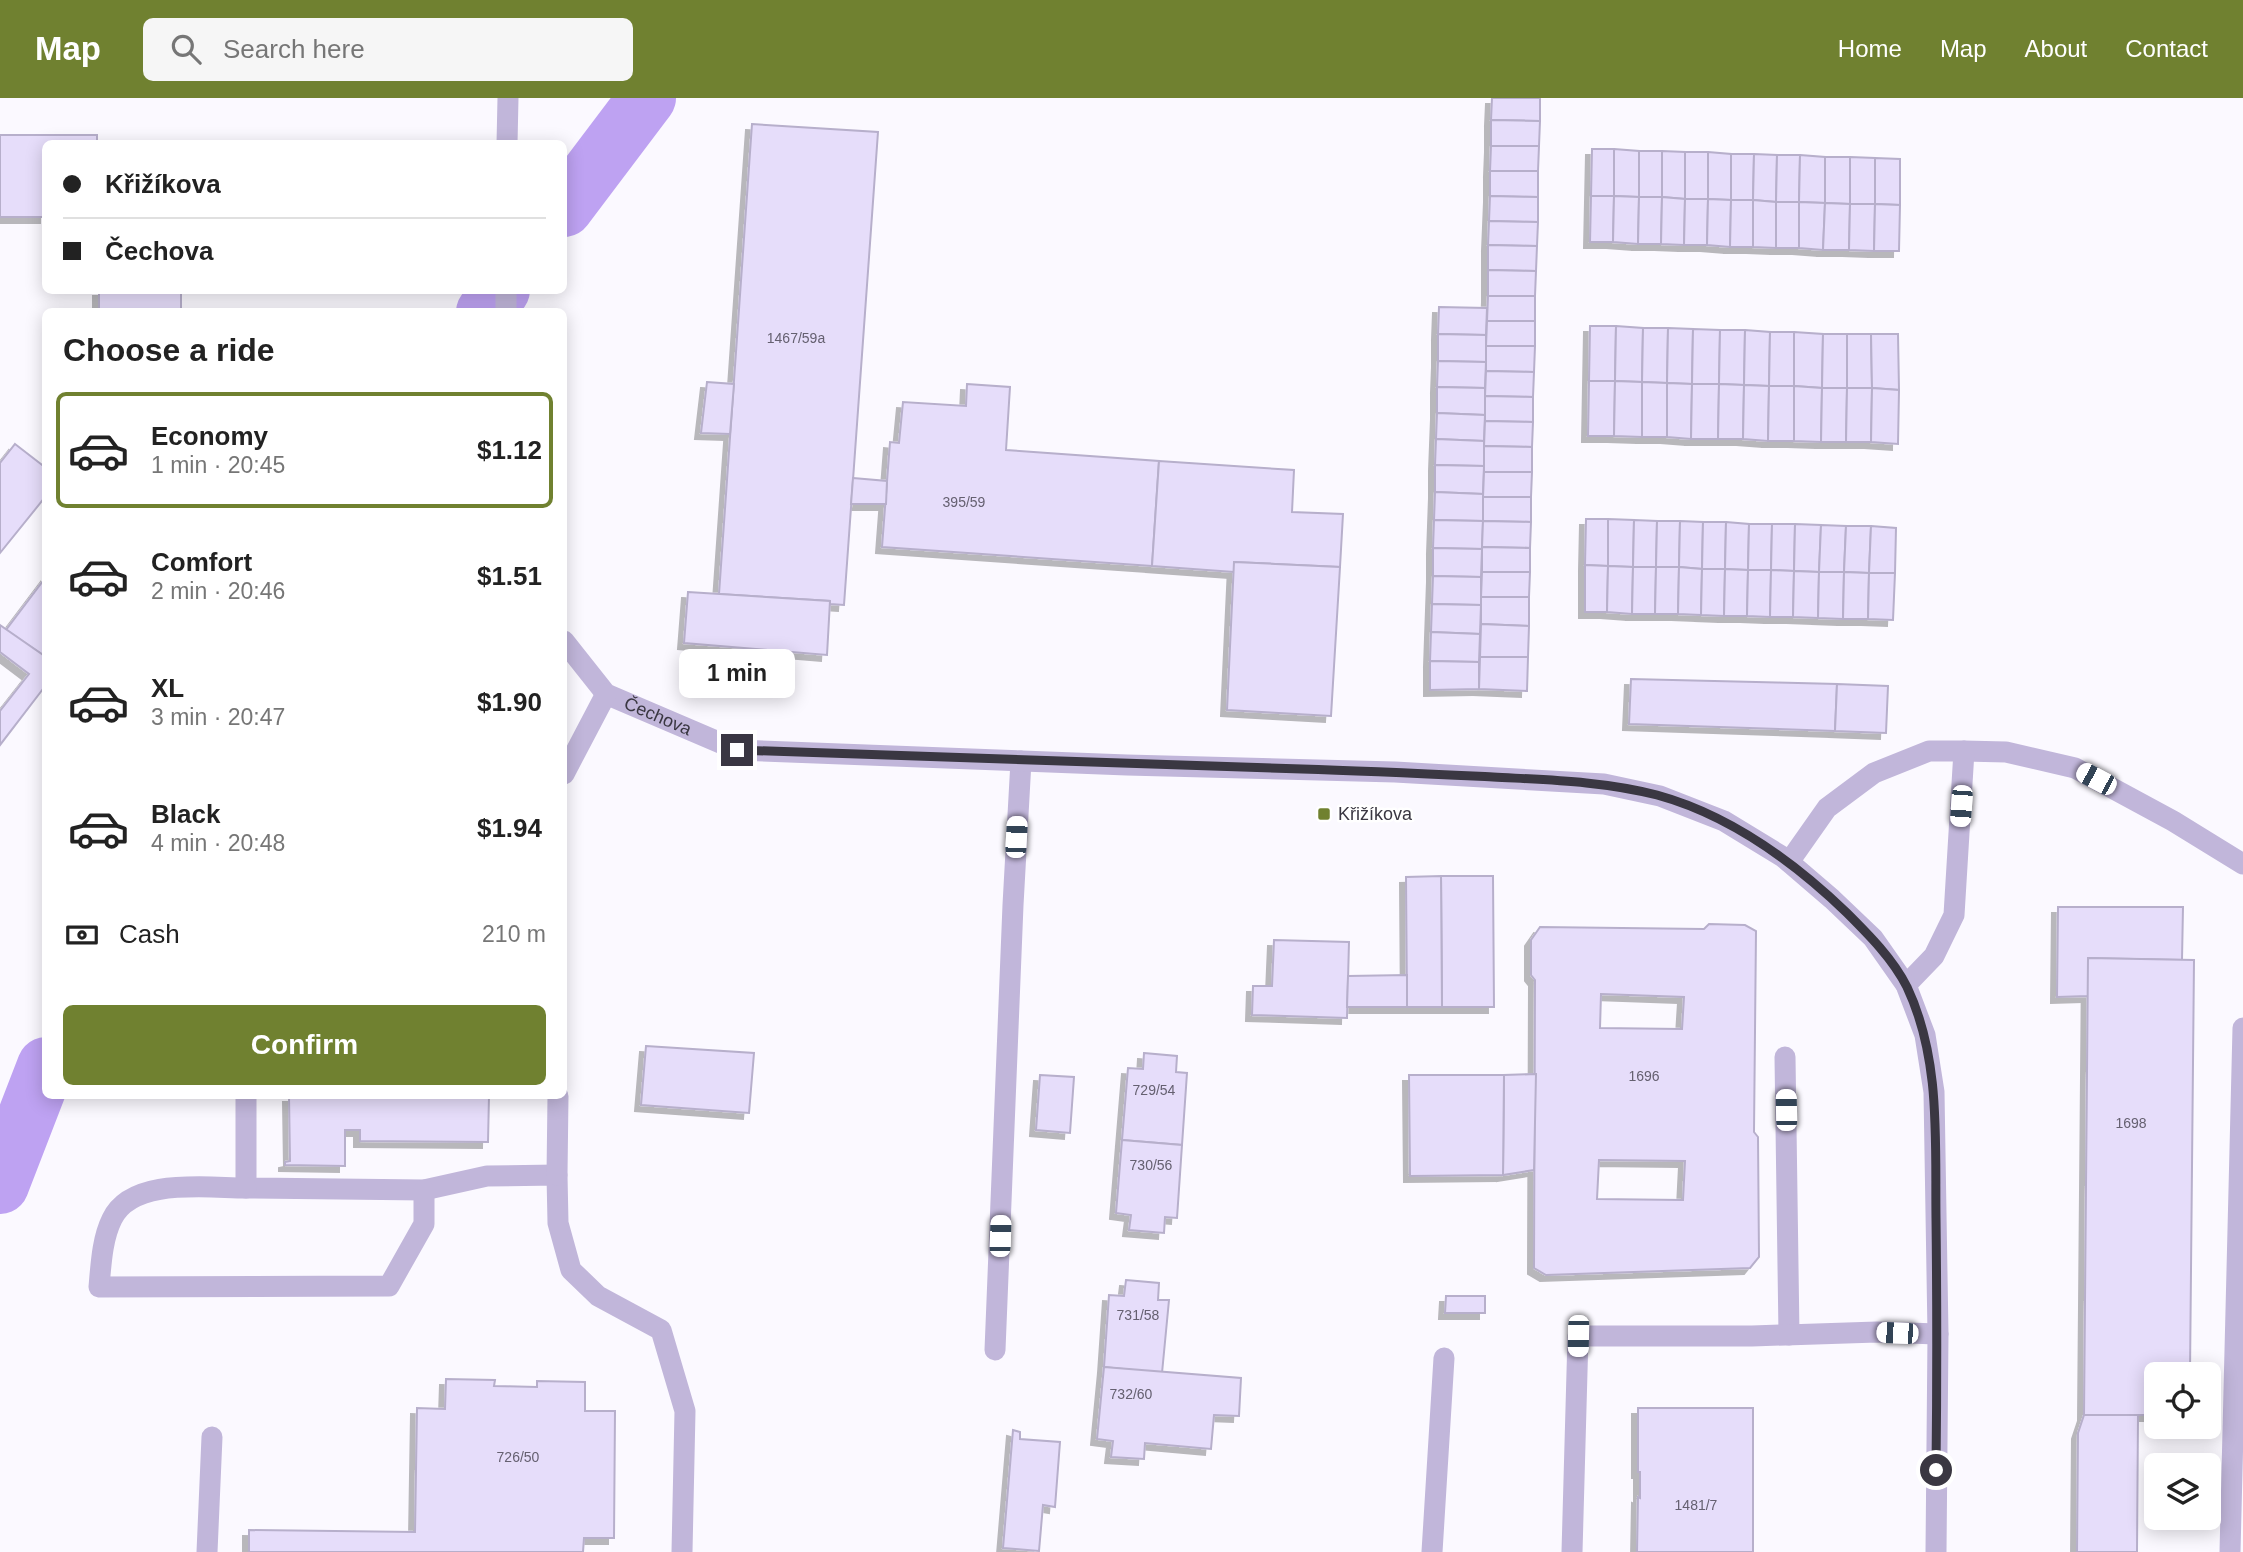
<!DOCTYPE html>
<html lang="en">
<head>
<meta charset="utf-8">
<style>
	:root { --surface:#fff; --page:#f6f6f6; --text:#222; --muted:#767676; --line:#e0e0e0; --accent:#708130 }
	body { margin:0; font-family:Helvetica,sans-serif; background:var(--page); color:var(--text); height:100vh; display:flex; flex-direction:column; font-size:26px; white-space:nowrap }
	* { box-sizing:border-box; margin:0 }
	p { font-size:23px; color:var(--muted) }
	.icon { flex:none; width:38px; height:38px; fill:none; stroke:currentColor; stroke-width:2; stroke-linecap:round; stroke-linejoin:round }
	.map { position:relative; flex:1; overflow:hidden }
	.panel { position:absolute; left:42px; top:210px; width:525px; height:791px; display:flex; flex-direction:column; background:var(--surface); border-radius:10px; box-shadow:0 4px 18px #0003 }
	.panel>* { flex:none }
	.guide { position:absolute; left:42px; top:42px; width:525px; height:154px; border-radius:10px; box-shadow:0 4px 18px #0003; display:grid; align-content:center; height:154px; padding:0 21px; background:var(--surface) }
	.fabs { position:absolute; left:2144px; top:1264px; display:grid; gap:14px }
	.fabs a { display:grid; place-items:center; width:77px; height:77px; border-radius:10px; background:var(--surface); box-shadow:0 4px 18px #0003; font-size:35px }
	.end { position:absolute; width:32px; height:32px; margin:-16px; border:9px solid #3a3742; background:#fff; box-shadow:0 0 0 4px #fff }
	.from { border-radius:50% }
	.bubble { position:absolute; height:49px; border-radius:10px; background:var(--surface); box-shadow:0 4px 18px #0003; font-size:23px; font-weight:700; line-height:49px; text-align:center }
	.car { position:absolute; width:21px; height:42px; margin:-21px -10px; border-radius:9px; box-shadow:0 0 5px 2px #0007; background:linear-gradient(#fff 24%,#345 0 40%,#fff 0 76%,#345 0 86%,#fff 0) }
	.guide b { display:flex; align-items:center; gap:24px; height:66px; font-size:26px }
	.guide b+b { border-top:2px solid var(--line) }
	.guide i { width:18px; height:18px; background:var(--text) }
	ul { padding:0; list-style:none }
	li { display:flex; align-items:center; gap:21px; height:116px; margin:0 14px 10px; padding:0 7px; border:4px solid transparent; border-radius:10px }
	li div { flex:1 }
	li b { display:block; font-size:26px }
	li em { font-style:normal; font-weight:700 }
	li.on { border-color:var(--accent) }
	li>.icon { width:63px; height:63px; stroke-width:1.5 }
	h2 { padding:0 21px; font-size:32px; line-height:84px }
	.pay { display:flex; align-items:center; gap:18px; height:77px; padding:0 21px; font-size:26px }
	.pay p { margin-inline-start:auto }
	.action { display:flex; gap:14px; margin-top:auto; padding:14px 21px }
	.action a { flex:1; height:80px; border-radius:10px; background:var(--accent); color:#fff; font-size:28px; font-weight:700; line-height:80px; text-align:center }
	header { display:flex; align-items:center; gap:42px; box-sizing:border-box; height:98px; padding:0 35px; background:var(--accent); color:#fff }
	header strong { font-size:33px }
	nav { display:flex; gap:38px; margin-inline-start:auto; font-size:24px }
	.search { width:490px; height:63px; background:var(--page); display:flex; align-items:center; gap:18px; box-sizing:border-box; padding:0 24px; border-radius:10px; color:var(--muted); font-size:26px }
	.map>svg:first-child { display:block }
</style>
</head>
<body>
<header>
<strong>Map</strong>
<div class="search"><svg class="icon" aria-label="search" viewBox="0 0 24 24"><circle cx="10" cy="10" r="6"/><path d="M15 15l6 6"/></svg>Search here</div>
<nav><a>Home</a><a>Map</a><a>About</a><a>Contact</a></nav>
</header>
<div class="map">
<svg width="2243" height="1454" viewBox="0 0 2243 1454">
	<defs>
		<filter id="shadow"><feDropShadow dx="-6" dy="6" stdDeviation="0" flood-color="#0004"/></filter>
	</defs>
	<rect width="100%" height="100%" fill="#fbf9ff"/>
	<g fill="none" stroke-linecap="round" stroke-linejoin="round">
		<g stroke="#bea2f2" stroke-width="58">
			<polyline points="564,110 647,0"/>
			<polyline points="485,214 501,192"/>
			<polyline points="0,1087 46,968"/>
		</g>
	</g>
	<g fill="#e6ddfa" stroke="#b7afcb" stroke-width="2" fill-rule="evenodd" filter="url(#shadow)">
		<polygon points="1492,0 1540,0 1540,23 1491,22"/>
		<polygon points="1491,22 1540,23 1539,48 1491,48"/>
		<polygon points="752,26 878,34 844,507 830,506 830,503 719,496"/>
		<polygon points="0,37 97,37 97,46 46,46 46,119 0,119"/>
		<polygon points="1491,48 1539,48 1538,73 1490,73"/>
		<polygon points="1592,51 1614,51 1614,98 1591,98"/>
		<polygon points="1614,51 1639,53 1639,99 1614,98"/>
		<rect x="1639" y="53" width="23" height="46"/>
		<polygon points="1662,53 1685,54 1685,101 1662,99"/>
		<rect x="1685" y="54" width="23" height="47"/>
		<polygon points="1708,54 1731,56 1731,102 1708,101"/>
		<polygon points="1731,56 1754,56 1753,102 1731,102"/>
		<polygon points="1754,56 1777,57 1776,104 1753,102"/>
		<polygon points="1777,57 1800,57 1799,104 1776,104"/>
		<polygon points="1800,57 1825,59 1825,105 1799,104"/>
		<polygon points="1825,59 1850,59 1850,106 1825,105"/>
		<polygon points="1850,59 1875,60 1875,106 1850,106"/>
		<polygon points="1875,60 1900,61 1900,107 1875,106"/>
		<polygon points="1490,73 1538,73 1538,99 1490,98"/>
		<polygon points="1490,98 1538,99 1538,124 1489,123"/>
		<polygon points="1591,98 1614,98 1613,144 1590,144"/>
		<polygon points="1614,98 1639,99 1638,146 1613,144"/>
		<polygon points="1639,99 1662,99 1661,146 1638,146"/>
		<polygon points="1662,99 1685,101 1684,147 1661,146"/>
		<polygon points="1685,101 1708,101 1707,147 1684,147"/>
		<polygon points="1708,101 1731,102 1730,149 1707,147"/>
		<polygon points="1731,102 1753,102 1753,149 1730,149"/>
		<polygon points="1753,102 1776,104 1776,150 1753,149"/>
		<rect x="1776" y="104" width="23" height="46"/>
		<polygon points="1799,104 1825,105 1823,152 1799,150"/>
		<polygon points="1825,105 1850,106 1849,152 1823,152"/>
		<polygon points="1850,106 1875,106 1874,153 1849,152"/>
		<polygon points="1875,106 1900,107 1899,153 1874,153"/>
		<polygon points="1489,123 1538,124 1537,148 1488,147"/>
		<polygon points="1488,147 1537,148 1536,173 1488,172"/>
		<polygon points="1488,172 1536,173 1535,198 1488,198"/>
		<rect x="99" y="192" width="82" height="22"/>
		<polygon points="1488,198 1535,198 1535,223 1487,223"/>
		<polygon points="1439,209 1487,210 1486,237 1438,236"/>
		<polygon points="1487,223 1535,223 1535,248 1486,248"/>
		<polygon points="1590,228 1616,228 1615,283 1589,283"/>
		<polygon points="1616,228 1643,230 1642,284 1615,283"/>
		<polygon points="1643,230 1668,230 1667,285 1642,284"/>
		<polygon points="1668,230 1693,231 1692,286 1667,285"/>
		<polygon points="1693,231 1720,232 1719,286 1692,286"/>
		<polygon points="1720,232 1745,232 1744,287 1719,286"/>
		<polygon points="1745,232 1770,234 1769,288 1744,287"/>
		<polygon points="1770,234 1794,234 1794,288 1769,288"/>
		<polygon points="1794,234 1823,236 1822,290 1794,288"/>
		<polygon points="1438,236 1486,237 1486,264 1438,263"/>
		<polygon points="1823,236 1847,236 1847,290 1822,290"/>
		<polygon points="1847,236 1871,236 1872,290 1847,290"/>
		<polygon points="1871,236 1898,236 1899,292 1872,290"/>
		<polygon points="1486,248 1535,248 1534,274 1486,273"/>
		<polygon points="1438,263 1486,264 1485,290 1437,289"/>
		<polygon points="1486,273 1534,274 1533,299 1485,298"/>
		<polygon points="1589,283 1615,283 1614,338 1588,338"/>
		<polygon points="1615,283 1642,284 1642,339 1614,338"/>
		<polygon points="707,284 734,286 730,336 701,335"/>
		<polygon points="1642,284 1667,285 1667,339 1642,339"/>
		<polygon points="1667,285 1692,286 1691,341 1667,339"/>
		<polygon points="967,286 1010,289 1006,352 1159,363 1152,468 882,449 890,344 899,345 903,304 966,308"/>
		<polygon points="1692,286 1719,286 1718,341 1691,341"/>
		<polygon points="1719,286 1744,287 1743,341 1718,341"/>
		<polygon points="1744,287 1769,288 1768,343 1743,341"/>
		<polygon points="1769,288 1794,288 1794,343 1768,343"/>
		<polygon points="1794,288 1822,290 1821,344 1794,343"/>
		<polygon points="1437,289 1485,290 1485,317 1437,315"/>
		<polygon points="1822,290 1847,290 1846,344 1821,344"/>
		<polygon points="1847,290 1872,290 1871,344 1846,344"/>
		<polygon points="1872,290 1899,292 1898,346 1871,344"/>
		<polygon points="1485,298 1533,299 1533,324 1485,323"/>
		<polygon points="1437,315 1485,317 1484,343 1436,341"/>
		<polygon points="1485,323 1533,324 1532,349 1484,348"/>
		<polygon points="1436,341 1484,343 1484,368 1435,367"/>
		<polygon points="15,346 46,370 46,398 0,455 0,365"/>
		<polygon points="1484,348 1532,349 1532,374 1484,374"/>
		<polygon points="1159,363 1294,372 1292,414 1343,416 1340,469 1234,464 1234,474 1152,468"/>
		<polygon points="1435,367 1484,368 1483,396 1435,394"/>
		<polygon points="1484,374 1532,374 1531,399 1483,399"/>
		<polygon points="853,380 887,383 886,406 851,406"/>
		<polygon points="1435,394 1483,396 1483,423 1434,422"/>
		<polygon points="1483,399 1531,399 1531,424 1483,423"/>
		<polygon points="1586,421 1608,421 1608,468 1585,467"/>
		<polygon points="1608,421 1634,422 1633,469 1608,468"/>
		<polygon points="1434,422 1483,423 1482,451 1433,450"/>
		<polygon points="1634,422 1657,423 1656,469 1633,469"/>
		<polygon points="1483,423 1531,424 1530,450 1482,449"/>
		<polygon points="1657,423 1680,423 1679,469 1656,469"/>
		<polygon points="1680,423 1703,424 1702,471 1679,469"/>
		<polygon points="1703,424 1726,424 1725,471 1702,471"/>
		<polygon points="1726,424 1749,426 1748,472 1725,471"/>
		<polygon points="1749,426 1772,426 1771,472 1748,472"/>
		<polygon points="1772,426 1795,426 1794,473 1771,472"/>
		<polygon points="1795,426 1821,427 1819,474 1794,473"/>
		<polygon points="1821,427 1846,428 1844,474 1819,474"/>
		<polygon points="1846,428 1871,428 1869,475 1844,474"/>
		<polygon points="1871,428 1896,430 1895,475 1869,475"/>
		<polygon points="1482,449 1530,450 1530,474 1482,474"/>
		<polygon points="1433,450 1482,451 1481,479 1433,478"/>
		<polygon points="1234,464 1340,469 1331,618 1227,612"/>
		<polygon points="1585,467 1608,468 1607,514 1585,514"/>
		<polygon points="1608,468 1633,469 1632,516 1607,514"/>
		<polygon points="1633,469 1656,469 1655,516 1632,516"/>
		<polygon points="1656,469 1679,469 1678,516 1655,516"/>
		<polygon points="1679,469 1702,471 1701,517 1678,516"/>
		<polygon points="1702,471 1725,471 1724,518 1701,517"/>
		<polygon points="1725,471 1748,472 1747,518 1724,518"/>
		<polygon points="1748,472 1771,472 1770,519 1747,518"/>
		<polygon points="1771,472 1794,473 1793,519 1770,519"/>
		<polygon points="1794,473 1819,474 1818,520 1793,519"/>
		<polygon points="1482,474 1530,474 1529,499 1481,499"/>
		<polygon points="1819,474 1844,474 1843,521 1818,520"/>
		<polygon points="1844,474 1869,475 1868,521 1843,521"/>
		<polygon points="1869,475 1895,475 1893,522 1868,521"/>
		<polygon points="1433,478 1481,479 1481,507 1432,506"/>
		<polygon points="46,479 46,559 6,532"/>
		<polygon points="688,494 830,503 827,557 684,545"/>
		<polygon points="1481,499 1529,499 1529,528 1481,526"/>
		<polygon points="1432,506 1481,507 1480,536 1431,534"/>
		<polygon points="1481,526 1529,528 1528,559 1480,559"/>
		<polygon points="0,527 46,559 46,587 0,647 0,613 29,576 0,554"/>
		<polygon points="1431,534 1480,536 1479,564 1430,563"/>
		<polygon points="1480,559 1528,559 1527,593 1479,591"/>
		<polygon points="1430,563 1479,564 1479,591 1430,592"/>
		<polygon points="1631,581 1837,586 1835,633 1629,626"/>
		<polygon points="1837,586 1888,588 1886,635 1835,633"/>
		<polygon points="1441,778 1493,778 1494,909 1442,909"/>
		<polygon points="1441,778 1442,909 1407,909 1406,779"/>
		<polygon points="2058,809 2183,809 2182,862 2088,860 2088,898 2057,899"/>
		<path d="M1709,826L1745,827L1756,833L1754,1034L1758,1039L1759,1159L1750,1170L1546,1177L1534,1170L1535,882L1531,877V842L1540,829L1704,831ZM1601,896L1684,899L1682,931L1600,930ZM1599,1062L1685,1063L1683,1102L1597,1101Z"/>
		<polygon points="1274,842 1349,844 1347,920 1252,917 1253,888 1272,888"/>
		<polygon points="2088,860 2194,862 2190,1276 2156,1276 2156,1317 2084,1317"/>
		<polygon points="1407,877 1407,909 1347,909 1348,878"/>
		<polygon points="646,948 754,955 749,1015 641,1007"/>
		<polygon points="1144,955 1177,958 1176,974 1187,975 1182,1047 1122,1042 1128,970 1143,971"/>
		<polygon points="1536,976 1534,1072 1503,1077 1504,977"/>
		<polygon points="1040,977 1074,979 1070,1035 1036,1032"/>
		<polygon points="1409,977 1504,977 1503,1077 1410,1078"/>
		<polygon points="289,998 489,998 488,1044 360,1043 360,1032 345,1032 345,1068 285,1067 285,1064 290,1063"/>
		<polygon points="1122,1042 1182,1047 1177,1120 1165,1119 1164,1135 1129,1132 1131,1117 1116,1115"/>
		<polygon points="1126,1182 1159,1185 1158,1202 1169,1202 1162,1275 1104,1269 1109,1197 1124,1198"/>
		<polygon points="1446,1198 1485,1198 1485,1215 1445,1215"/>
		<polygon points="1104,1269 1241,1280 1239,1318 1214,1317 1211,1351 1145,1345 1144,1361 1111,1359 1113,1343 1097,1341"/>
		<polygon points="446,1281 495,1282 494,1288 537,1289 537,1283 585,1284 585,1313 615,1313 614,1440 584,1440 583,1454 249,1454 249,1432 415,1434 417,1310 445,1311"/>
		<polygon points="1638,1310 1753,1310 1753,1454 1637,1454 1638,1399 1640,1400 1640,1374 1638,1374"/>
		<polygon points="2084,1317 2138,1317 2137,1454 2077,1454 2078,1335"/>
		<polygon points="1013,1332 1020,1334 1020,1341 1060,1344 1055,1409 1043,1407 1039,1453 1003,1450"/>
	</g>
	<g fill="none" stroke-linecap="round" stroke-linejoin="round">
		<g stroke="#c1b6da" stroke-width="21">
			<polyline points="1964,653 2006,654 2075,670 2173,723 2243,766"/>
			<polyline points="1789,764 1827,710 1874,675 1929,653 1964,653 1954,817 1934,858 1906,887"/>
			<polyline points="1785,959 1789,1237"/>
			<polyline points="246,998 246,1090 424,1092 487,1078 557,1077 558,1125 571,1172 598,1198 661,1232 685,1313 682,1454"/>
			<path d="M246,1090C207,1090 132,1079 112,1121C102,1141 101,1167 99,1189L389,1188L424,1126V1092"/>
			<polyline points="995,1252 1013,807 1021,663"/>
			<polyline points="207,1454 212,1339"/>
			<polyline points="1432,1454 1444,1260"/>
			<polyline points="1572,1454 1578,1238 1752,1238 1877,1234 1938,1236"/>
			<polyline points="2230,1454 2243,930"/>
		</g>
		<g stroke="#c1b6da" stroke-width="21">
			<polyline points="507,46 508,0"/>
			<polyline points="506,214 506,192"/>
			<path id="s1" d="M564,543L606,596L737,652L1127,667L1395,674L1604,686L1660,698L1724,723L1783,759L1832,801L1873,840L1906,887L1925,937L1934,994L1938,1236L1936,1454"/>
			<polyline points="564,676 606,596"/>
			<polyline points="557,1077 558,998"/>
		</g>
	</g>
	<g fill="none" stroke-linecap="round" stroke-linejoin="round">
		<path stroke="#3a3742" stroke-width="9" d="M737,652C925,659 1113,666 1302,671C1366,673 1429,676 1493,679C1548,682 1603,683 1657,697C1730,717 1793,763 1847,815C1869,837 1893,861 1907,889C1941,961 1935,1042 1936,1120C1937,1204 1937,1288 1936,1372"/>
	</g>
	<rect fill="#708130" stroke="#fff" stroke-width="2.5" x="1317" y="709" width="14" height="14" rx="3.5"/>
	<g text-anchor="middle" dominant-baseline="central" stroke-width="5" stroke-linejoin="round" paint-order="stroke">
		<g font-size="14" fill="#656070">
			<text x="796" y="240">1467/59a</text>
			<text x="964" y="404">395/59</text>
			<text x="1644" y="978">1696</text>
			<text x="1154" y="992">729/54</text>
			<text x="2131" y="1025">1698</text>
			<text x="1151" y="1067">730/56</text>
			<text x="1138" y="1217">731/58</text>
			<text x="1131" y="1296">732/60</text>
			<text x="518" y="1359">726/50</text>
			<text x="1696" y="1407">1481/7</text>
		</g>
		<g font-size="18" fill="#3a3742" stroke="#fff">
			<text stroke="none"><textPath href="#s1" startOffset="124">Čechova</textPath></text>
		</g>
		<g font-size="18" fill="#3a3742" stroke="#fff" text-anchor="start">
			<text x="1338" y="716">Křižíkova</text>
		</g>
	</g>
</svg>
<div class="fabs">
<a><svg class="icon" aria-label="locate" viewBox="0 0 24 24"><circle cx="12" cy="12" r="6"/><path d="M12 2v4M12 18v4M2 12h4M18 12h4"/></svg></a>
<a><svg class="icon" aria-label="layers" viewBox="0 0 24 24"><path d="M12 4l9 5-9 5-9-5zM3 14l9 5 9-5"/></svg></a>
</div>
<i class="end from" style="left:1936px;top:1372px"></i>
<i class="end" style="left:737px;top:652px"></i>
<div class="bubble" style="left:679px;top:551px;width:116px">1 min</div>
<i class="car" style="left:2096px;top:681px;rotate:298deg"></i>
<i class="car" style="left:1961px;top:708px;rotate:184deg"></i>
<i class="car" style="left:1016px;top:739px;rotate:3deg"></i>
<i class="car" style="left:1786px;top:1012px;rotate:359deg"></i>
<i class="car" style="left:1000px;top:1138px;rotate:2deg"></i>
<i class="car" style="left:1897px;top:1235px;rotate:272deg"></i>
<i class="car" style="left:1578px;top:1238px;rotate:181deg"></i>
<div class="guide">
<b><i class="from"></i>Křižíkova</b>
<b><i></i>Čechova</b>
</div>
<section class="panel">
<h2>Choose a ride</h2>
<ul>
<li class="on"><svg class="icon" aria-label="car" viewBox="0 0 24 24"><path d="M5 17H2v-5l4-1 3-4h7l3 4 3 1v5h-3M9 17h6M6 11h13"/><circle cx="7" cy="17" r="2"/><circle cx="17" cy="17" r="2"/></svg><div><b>Economy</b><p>1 min · 20:45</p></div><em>$1.12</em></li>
<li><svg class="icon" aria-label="car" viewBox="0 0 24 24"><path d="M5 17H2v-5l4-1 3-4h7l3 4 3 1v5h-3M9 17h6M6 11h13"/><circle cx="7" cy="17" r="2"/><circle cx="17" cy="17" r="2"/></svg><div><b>Comfort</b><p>2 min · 20:46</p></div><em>$1.51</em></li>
<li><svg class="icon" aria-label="car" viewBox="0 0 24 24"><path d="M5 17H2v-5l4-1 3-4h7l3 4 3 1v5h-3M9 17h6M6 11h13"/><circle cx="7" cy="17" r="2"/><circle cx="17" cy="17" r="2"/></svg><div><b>XL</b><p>3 min · 20:47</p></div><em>$1.90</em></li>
<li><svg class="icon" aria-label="car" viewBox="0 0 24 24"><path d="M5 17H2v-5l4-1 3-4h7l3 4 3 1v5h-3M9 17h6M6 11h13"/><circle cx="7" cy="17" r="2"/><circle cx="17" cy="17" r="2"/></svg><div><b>Black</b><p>4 min · 20:48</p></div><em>$1.94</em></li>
</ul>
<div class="pay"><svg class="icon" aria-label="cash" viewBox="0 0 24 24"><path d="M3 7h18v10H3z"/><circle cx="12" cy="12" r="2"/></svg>Cash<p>210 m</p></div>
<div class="action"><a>Confirm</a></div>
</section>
</div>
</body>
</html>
